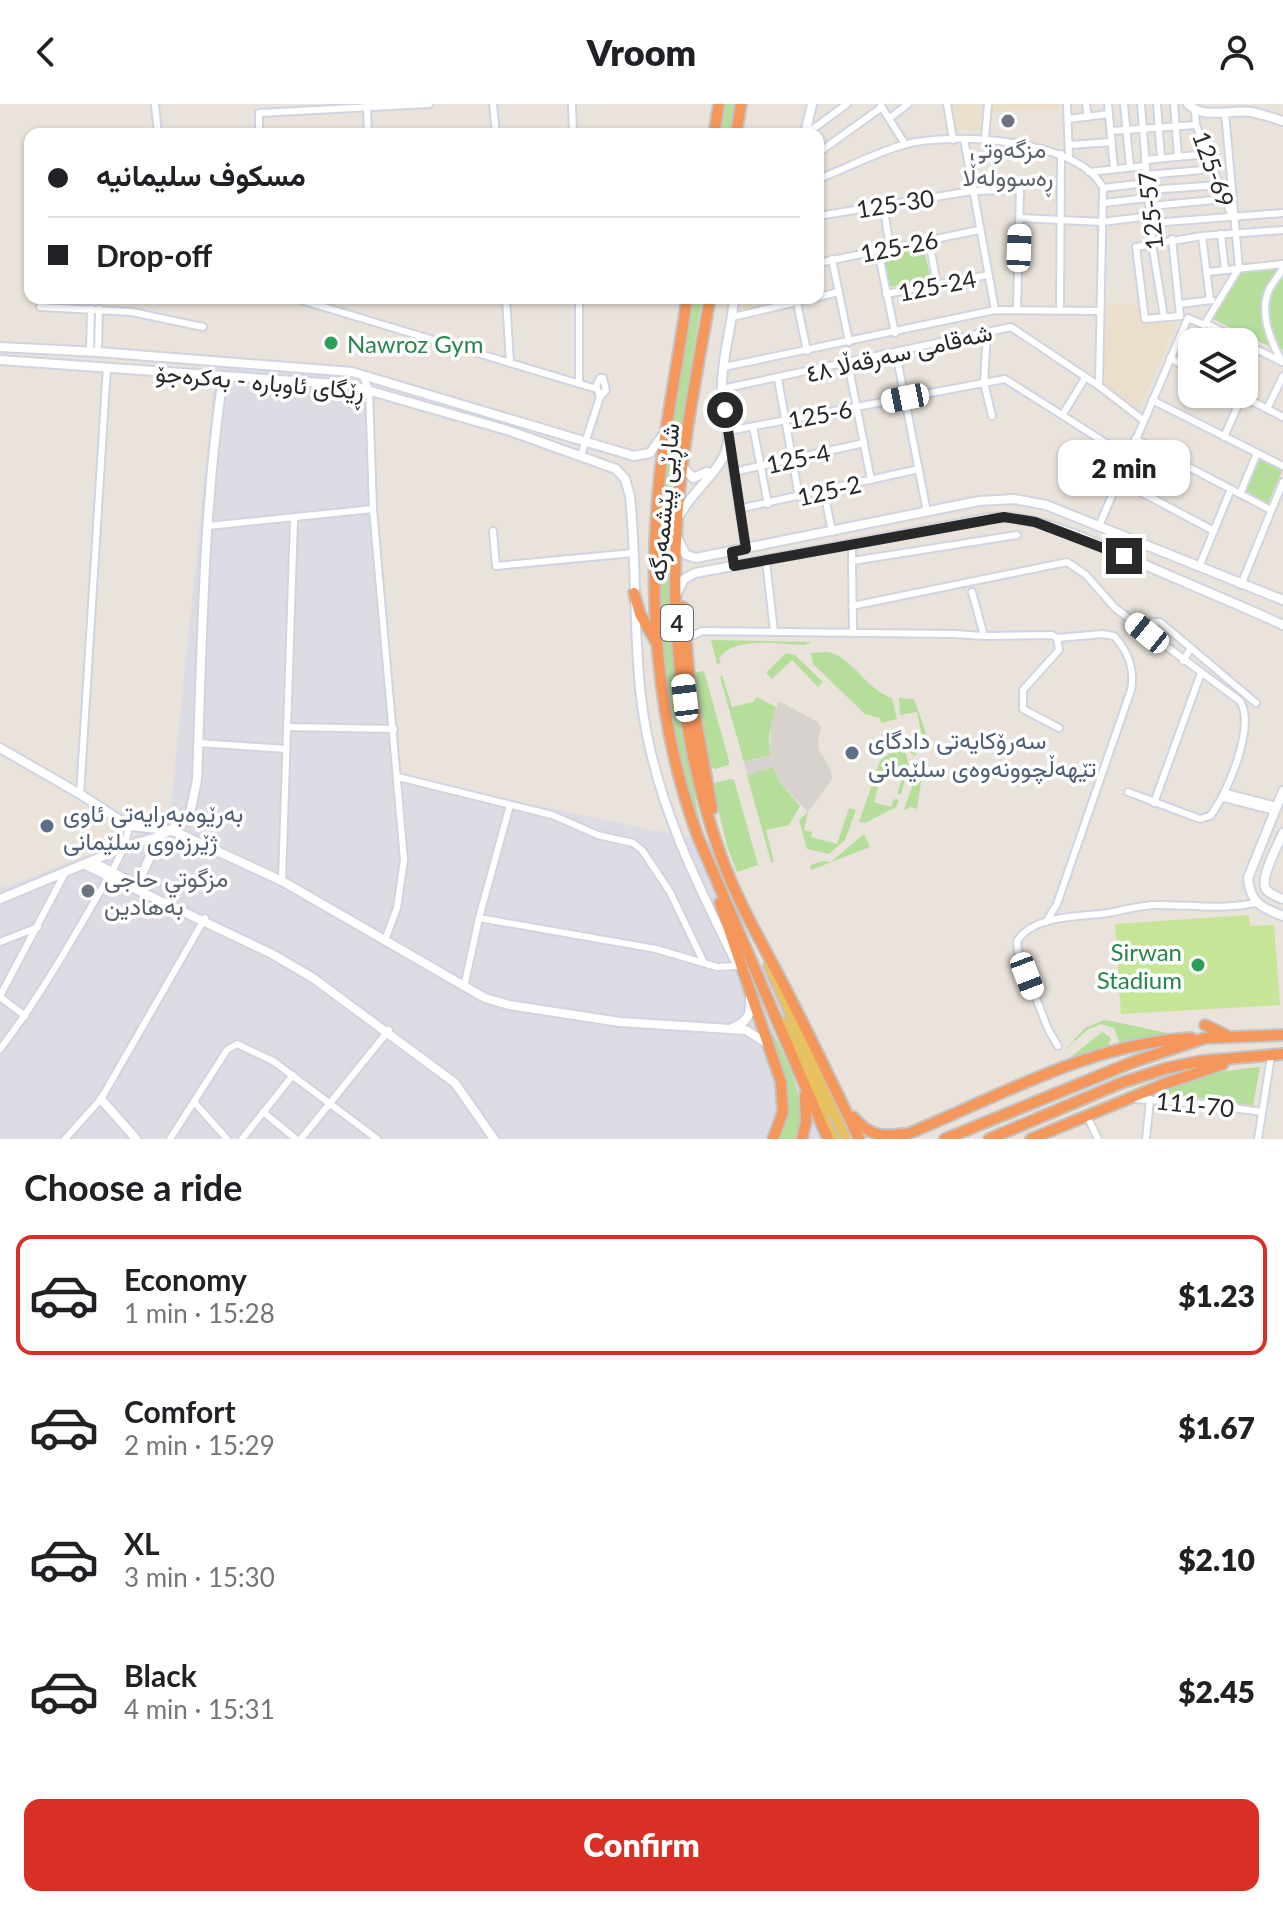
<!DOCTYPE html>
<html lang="en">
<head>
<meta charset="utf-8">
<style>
	:root { --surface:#fff; --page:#f2f2f2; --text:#202124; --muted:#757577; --line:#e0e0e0; --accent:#d93025 }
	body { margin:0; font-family:Lato,Vazirmatn,sans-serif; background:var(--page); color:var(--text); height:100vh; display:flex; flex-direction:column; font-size:30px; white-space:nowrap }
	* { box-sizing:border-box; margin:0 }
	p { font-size:26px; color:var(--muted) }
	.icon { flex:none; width:44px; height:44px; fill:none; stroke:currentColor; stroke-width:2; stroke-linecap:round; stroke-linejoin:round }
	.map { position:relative; height:1035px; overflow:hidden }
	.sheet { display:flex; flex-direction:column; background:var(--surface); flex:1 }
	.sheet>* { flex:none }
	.banner { position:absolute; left:24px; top:24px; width:800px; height:176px; border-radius:16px; box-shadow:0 2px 6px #0004; display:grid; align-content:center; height:176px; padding:0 24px; background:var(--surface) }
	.tools { position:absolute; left:1178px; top:224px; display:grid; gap:16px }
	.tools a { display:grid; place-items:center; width:80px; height:80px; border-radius:16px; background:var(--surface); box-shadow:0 2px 6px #0004; font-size:40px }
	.end { position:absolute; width:36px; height:36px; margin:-18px; border:10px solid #282828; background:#fff; box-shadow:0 0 0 4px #fff }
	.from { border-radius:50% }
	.bubble { position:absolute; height:56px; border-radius:16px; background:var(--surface); box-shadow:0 2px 6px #0004; font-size:26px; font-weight:800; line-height:56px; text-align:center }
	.car { position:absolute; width:24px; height:48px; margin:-24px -12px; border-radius:10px; box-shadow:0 0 6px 2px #0007; background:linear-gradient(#fff 24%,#345 0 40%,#fff 0 76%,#345 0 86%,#fff 0) }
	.banner b { display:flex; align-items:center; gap:28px; height:76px; font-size:30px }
	.banner b+b { border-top:2px solid var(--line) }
	.banner i { width:20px; height:20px; background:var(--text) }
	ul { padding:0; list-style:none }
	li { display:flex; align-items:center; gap:24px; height:120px; margin:0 16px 12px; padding:0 8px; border:4px solid transparent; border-radius:16px }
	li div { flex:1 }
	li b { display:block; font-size:30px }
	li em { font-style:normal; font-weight:800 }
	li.on { border-color:var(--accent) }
	li>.icon { width:72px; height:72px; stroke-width:1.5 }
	h2 { padding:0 24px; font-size:36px; line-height:96px }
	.button { display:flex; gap:16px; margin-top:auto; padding:16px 24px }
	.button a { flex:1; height:92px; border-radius:16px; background:var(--accent); color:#fff; font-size:32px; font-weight:800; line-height:92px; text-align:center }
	header { display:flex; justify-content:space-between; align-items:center; height:104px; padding:0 24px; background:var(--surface); font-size:36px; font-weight:800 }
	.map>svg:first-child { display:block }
</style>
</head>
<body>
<header><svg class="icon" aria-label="back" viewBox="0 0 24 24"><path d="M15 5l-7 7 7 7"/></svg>Vroom<svg class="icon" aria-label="person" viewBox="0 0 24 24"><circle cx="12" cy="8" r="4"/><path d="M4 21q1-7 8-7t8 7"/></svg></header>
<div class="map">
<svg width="1283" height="1035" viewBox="0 0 1283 1035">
	<rect width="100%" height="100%" fill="#eae3db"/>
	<polygon fill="#dddbe3" points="216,262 339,271 369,279 372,385 398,673 706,737 737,810 843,1035 0,1035 0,785 132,734 171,701"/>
	<g fill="#ebdfcb">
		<polygon points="949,0 986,0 985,26 954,26"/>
		<polygon points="992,0 1059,0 1060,5 992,8"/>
		<polygon points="743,194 791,194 742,205"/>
		<polygon points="1104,201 1135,201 1140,204 1142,219 1175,215 1177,220 1139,305 1104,280"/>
	</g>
	<g fill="#b4de9a">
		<polygon points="726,0 735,0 730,30 721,30"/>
		<polygon points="923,143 931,175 890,183 884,152"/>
		<path d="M1280,163C1257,191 1261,210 1271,243L1211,214L1241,166Z"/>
		<path d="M1283,172V246C1270,236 1267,204 1272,189C1274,182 1278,177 1283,172Z"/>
		<path d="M694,194H702L672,376L669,493L679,601L697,704L704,732L703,733C665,621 652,498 663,380C669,318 683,255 694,194Z"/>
		<polygon points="1260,355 1282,367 1268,400 1246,387"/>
		<path d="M711,536L812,538L804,541C778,541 737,531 719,554L721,559L717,560Z"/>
		<path d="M828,548C854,554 866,586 892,594L897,615L881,619L880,614L865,610L813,560L811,549Z"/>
		<polygon points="786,549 795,551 823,578 818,583 792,556 772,575 766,569"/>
		<polygon points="704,567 729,657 729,661 715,665 710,663 692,569"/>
		<polygon points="722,571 732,603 753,598 757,593 776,603 769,632 770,651 744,658 720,573"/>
		<polygon points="899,594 914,595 926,629 915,652 911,649 908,637 922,633 917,608 900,611"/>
		<polygon points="903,639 909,662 901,690 897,690 902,675 898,674 899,669 891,668 889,675 880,674 874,698 891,703 894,695 899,696 896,703 865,719 859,718 880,657 891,648 890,643"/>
		<polygon points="921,658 922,671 917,705 910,703 906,706 904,705"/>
		<polygon points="773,663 780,679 800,702 789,721 766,726 774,758 771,758 747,671"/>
		<polygon points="731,675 734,676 758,761 737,768 727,742 713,683 715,679"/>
		<polygon points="849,704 856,706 845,736 829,750 807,745 799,716 808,708 804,726 812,728 811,733 837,740"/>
		<polygon points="864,730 870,743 811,766 810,761 823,757 831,758"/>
		<path d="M760,904C778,943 813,991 795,1035H780C794,983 776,952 760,904Z"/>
		<polygon points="1104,916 1111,917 1181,932 1121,943 1114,924 1101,920 1087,926 1064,947 1085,924"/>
		<polygon points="1102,928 1111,934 1108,943 1057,964"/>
		<path d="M1260,963L1253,1002L1163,989C1193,972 1225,966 1260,963Z"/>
	</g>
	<polygon fill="#c7e596" points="1249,811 1250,822 1274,821 1280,901 1121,910 1115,820"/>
	<polygon fill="#d7d2cd" points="779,597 818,618 821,623 818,635 819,646 831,666 832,675 808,708 781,680 773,663 747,671 744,658 770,651 771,619"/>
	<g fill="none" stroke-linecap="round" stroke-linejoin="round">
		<defs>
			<g id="street">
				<polyline points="155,0 158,30"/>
				<polyline points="493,0 496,30"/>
				<polyline points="572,0 573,30"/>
				<polyline points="947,0 953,36"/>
				<polyline points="1067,0 1069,53"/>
				<polyline points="1086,0 1088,13"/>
				<polyline points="1108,0 1114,65"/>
				<polyline points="1124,0 1130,63"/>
				<polyline points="1141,0 1152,140 1164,213"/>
				<polyline points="1157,0 1161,54"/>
				<polyline points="1174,0 1178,53"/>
				<polyline points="881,2 905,40"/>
				<polyline points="367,3 368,30"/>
				<polyline points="1195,7 1196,21 1232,113"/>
				<polyline points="890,14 908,0"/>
				<polyline points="1068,15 1109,10"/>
				<polyline points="1111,27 1196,21"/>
				<polyline points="259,30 259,9 429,0"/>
				<polyline points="806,30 847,0"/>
				<polyline points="985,34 988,0"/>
				<polyline points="964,35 995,206"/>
				<polyline points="1069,41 1112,38"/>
				<polyline points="818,49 882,3"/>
				<polyline points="1145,56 1207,50"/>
				<polyline points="1089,68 1145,62"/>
				<polyline points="1146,71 1213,65"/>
				<path d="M818,75C845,65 877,48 903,41C949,27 1080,35 1103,84L1099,282"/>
				<polyline points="1103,84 1147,79"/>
				<polyline points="1148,86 1220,81"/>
				<polyline points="1103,99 1148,94"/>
				<polyline points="883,100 890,144"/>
				<polyline points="1150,102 1225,95"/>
				<polyline points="818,112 972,87 1020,86 1017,204"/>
				<polyline points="1020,114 1102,118 1151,112"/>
				<polyline points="1152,119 1283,109"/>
				<polyline points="1221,130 1225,166"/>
				<polyline points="1202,132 1210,196"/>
				<polyline points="1172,135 1180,212"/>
				<polyline points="929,136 937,181"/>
				<polyline points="878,147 895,229"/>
				<polyline points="832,155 849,238"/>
				<polyline points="818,159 979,126"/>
				<polyline points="1207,168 1283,160"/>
				<polyline points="886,190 988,171"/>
				<polyline points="294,194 597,285"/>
				<polyline points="506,194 510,258"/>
				<polyline points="579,194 579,280"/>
				<polyline points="796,194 807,247"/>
				<polyline points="1179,200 1212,196"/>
				<polyline points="40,203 132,208 203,223"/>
				<polyline points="1060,207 1061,50"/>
				<polyline points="1180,212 1145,215 1136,143 1202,132 1283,126"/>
				<polyline points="733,213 839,188"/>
				<polyline points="1205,219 1243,238"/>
				<polyline points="987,227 984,279 992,312"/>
				<polyline points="1244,239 1280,257"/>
				<polyline points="90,248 91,205"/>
				<polyline points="98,248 99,205"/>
				<polyline points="896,249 927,408"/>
				<polyline points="1170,254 1192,266"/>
				<path d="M1282,258C1271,238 1259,208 1269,186C1273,177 1280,172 1283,163"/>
				<polyline points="848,259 871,376"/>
				<polyline points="724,263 995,206 1100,207"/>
				<polyline points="362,271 369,285 373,405 404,756 397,804 385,836"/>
				<polyline points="778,275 799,393"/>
				<polyline points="722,285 1011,223 1099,282 1143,316"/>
				<polyline points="1238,290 1283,313"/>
				<polyline points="1152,296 1283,362"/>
				<polyline points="1267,305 1283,272"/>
				<polyline points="1063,310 1085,274"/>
				<polyline points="753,323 768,400"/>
				<polyline points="728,327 1005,275 1128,353"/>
				<polyline points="1224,333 1242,292"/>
				<polyline points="1135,335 1271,406"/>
				<polyline points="729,342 746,445"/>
				<polyline points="581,351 600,293 606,286 603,274 600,274 596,282 600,293"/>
				<polyline points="733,368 864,339"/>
				<polyline points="1118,376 1214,427"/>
				<polyline points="824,387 832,428"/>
				<polyline points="1240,390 1257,349"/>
				<polyline points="738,405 919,365"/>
				<polyline points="208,422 373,405"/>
				<polyline points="1099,422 1188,214 1204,221 1239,164 1225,8"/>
				<polyline points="493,427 496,462 633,449"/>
				<polyline points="852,441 852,457 1017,431"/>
				<polyline points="766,456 774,528"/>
				<polyline points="852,457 853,529"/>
				<polyline points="1199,463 1231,385"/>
				<polyline points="1241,481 1283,378"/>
				<path d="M852,502L1067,458L1086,471L1115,504L1240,597C1256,622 1227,691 1210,712L1200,715L1128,688"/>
				<polyline points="1147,529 1153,518 1160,518 1191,544"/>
				<polyline points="984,532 1052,531 1057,534 1059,546 1023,586 1023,605 1059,624"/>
				<polyline points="686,535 702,527 954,530 984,532 972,488"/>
				<polyline points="1183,557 1191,544 1256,599"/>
				<polyline points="287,623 394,625"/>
				<polyline points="199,639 286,645"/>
				<polyline points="398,673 552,711 598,731 633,739 642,746 670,788 704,859"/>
				<polyline points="1226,689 1277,702"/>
				<polyline points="80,690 107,263"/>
				<polyline points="1224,694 1275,707"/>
				<polyline points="1154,699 1201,569"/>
				<polyline points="282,777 294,415"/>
				<polyline points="479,814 656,845 717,863 737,862"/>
				<path d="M1046,818L1057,800L1131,586C1135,566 1128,547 1114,532L1102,530L1057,534"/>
				<polyline points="0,838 38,823"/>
				<polyline points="464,883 479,814 510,701"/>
				<polyline points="0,892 65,769"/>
				<polyline points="0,893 25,912"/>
				<path d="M1058,942L1048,925L1018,847L1017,837C1034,810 1081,813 1108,809C1124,806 1141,801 1157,801C1190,801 1222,806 1255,799"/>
				<path d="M0,945C34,901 62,853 90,805C105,778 124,753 129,722"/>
				<polyline points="1134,995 1204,1000 1262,1008"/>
				<polyline points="195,999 227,1035"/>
				<polyline points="263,1008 296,1035"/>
				<polyline points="1087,1012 1098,1035"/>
				<polyline points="65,1035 101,995 205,814"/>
				<polyline points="170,1035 227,946 237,940 273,957 377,1035"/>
				<polyline points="242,1035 293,971"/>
				<polyline points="301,1035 389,926"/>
				<polyline points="1146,1035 1150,995"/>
				<polyline points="1258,1035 1271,952"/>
			</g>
			<g id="secondary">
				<path d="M1188,0C1203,16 1231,5 1251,8C1262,10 1273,14 1283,17"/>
				<polyline points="805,30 812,0"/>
				<polyline points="0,243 98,248 352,268 634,352 650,349 665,328"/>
				<path d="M0,256L350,281L510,327L616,365L625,375L630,392C637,459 633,526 641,593C652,689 694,775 737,860"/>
				<polyline points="682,362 693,374 707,368"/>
				<path d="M679,412C691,389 717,370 726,347C733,327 723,306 722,286C721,256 732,224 734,194"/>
				<polyline points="677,433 686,451 696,454 979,397 1014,395 1046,401 1283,496"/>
				<path d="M676,491L684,475L695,469L990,414C1040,408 1112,447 1159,467C1200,485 1242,502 1283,521"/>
				<polyline points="0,644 80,690 129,722 169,726 180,730 282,777 485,894 509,901 620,918 746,926 768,940"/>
				<path d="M1283,687L1248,774C1250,799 1262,804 1283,812"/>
				<path d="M1283,729C1278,741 1259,775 1266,785C1269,790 1278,793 1283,795"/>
				<polyline points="93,758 126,775"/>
				<polyline points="85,761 272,850 313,874 455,979 494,1035"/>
				<polyline points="137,780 160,732"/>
				<path d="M0,795L125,743L160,732L180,720L190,709L197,676C202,542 203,406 223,273"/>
				<path d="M732,924C746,918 752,912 750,895"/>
				<polyline points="101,995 136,1035"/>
			</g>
			<g id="primary">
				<polyline points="769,862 834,1009"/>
				<polyline points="783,918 837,1035"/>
			</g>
			<g id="highway">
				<polyline points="714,30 719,0"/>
				<polyline points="736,30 741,0"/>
				<path d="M687,194C679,253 667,311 660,370C647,490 656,619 698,733L828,1035"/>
				<path d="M710,194C697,268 682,342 677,416C670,527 683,647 721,752C736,794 758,832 779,872C807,926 833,980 859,1035"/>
				<polyline points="634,489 640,510 656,538"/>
				<polyline points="683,503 690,583 712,705"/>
				<polyline points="720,799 781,978 783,1008 773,1035"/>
				<polyline points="1205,921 1226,931"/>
				<path d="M853,1013C868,1030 880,1034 902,1030"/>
				<polyline points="802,1035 806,1017 805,991"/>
				<path d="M895,1035C992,997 1085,940 1191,934"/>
				<polyline points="945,1035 1133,958 1205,934 1283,931"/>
				<polyline points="989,1035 1121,979 1167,964 1201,957 1283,950"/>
				<polyline points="1031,1035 1164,980 1223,960"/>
			</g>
		</defs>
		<use href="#street" stroke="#d0d4e1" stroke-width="10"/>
		<use href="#secondary" stroke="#d0d4e1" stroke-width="12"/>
		<use href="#primary" stroke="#c3c3c3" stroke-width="13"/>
		<use href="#highway" stroke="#c3c3c3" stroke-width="14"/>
		<use href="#street" stroke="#fff" stroke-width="6"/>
		<use href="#secondary" stroke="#fff" stroke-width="8"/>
		<use href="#primary" stroke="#e8c261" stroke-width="9"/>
		<use href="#highway" stroke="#f5965b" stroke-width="10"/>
		<defs>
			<polyline id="primary-bridge" points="834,1009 846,1035"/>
		</defs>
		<use href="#primary-bridge" stroke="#c3c3c3" stroke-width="13" stroke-linecap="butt"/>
		<use href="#primary-bridge" stroke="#e8c261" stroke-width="9"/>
	</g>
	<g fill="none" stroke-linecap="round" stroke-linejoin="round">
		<polyline stroke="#282828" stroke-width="10" points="725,306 746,445 732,448 734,462 1004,413 1035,418 1124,452"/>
	</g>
	<g fill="#6b7280" stroke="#fff" stroke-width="3">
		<circle cx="1008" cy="17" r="8"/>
		<circle cx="88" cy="787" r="8"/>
	</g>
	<g fill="#2e9e5b" stroke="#fff" stroke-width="3">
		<circle cx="331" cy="239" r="8"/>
		<circle cx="1198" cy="861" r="8"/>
	</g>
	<g fill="#5c6f8a" stroke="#fff" stroke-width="3">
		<circle cx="852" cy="649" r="8"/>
		<circle cx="47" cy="722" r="8"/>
	</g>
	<g text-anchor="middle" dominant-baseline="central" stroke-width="7" stroke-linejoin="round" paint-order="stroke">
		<rect fill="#fff" stroke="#686868" stroke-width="2" x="661" y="501" width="32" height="36" rx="6"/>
		<g font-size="22" font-weight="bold" fill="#282828">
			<text x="677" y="519">4</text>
		</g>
		<g font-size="24" fill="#5b616d" stroke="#fff">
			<text x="1008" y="44">مزگەوتی<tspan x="1008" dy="28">ڕەسوولەڵا</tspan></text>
			<text x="104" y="773" text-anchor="start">مزگوتي حاجی<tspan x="104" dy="28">بەهادین</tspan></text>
		</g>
		<g font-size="24" fill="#282828" stroke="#fff">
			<text transform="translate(1214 65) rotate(70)">125-69</text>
			<text transform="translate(895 99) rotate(-9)">125-30</text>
			<text transform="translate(1150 107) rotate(-96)">125-57</text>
			<text transform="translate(899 142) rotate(-11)">125-26</text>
			<text transform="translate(937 181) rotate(-11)">125-24</text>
			<text transform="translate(899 248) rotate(-13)">شەقامی سەرقەڵا ٤٨</text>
			<text transform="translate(260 277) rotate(5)">ڕێگای ئاوبارە - بەکرەجۆ</text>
			<text transform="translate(820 310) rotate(-11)">125-6</text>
			<text transform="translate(798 354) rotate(-12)">125-4</text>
			<text transform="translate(829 386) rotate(-13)">125-2</text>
			<text transform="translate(663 398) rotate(-85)">شاڕێی پێشمەرگە</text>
			<text transform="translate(1195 1000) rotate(6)">111-70</text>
		</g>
		<g font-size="24" fill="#27864d" stroke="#fff" text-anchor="start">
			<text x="347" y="239">Nawroz Gym</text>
			<text x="1182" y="847" text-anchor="end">Sirwan<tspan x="1182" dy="28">Stadium</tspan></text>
		</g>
		<g font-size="24" fill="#4e5e75" stroke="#fff" text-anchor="start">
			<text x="868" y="635">سەرۆکایەتی دادگای<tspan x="868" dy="28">تێهەڵچوونەوەی سلێمانی</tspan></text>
			<text x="63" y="708">بەرێوەبەرایەتی ئاوی<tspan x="63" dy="28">ژێرزەوی سلێمانی</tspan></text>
		</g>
	</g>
</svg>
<div class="tools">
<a><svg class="icon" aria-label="layers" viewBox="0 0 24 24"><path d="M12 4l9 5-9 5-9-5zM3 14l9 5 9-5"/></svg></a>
</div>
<i class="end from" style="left:725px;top:306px"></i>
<i class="end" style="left:1124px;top:452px"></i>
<div class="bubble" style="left:1058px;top:336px;width:132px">2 min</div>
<i class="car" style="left:1019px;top:144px;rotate:2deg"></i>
<i class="car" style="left:905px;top:294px;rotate:259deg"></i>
<i class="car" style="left:1147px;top:529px;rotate:309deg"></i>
<i class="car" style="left:685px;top:594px;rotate:353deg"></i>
<i class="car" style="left:1027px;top:872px;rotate:159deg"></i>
<div class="banner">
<b><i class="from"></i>مسكوف سليمانيه</b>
<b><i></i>Drop-off</b>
</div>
</div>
<section class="sheet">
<h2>Choose a ride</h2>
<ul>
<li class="on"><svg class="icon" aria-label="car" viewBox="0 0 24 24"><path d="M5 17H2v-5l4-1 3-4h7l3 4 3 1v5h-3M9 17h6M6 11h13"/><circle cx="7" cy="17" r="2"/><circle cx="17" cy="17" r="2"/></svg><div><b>Economy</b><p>1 min · 15:28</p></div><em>$1.23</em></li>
<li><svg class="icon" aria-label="car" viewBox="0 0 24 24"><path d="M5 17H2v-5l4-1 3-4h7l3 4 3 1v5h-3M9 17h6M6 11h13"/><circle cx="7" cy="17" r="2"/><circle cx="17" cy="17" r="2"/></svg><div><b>Comfort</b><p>2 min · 15:29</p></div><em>$1.67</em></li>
<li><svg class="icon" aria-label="car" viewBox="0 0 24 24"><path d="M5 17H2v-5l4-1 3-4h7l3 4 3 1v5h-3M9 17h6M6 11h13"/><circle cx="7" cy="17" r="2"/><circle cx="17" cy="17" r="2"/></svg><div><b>XL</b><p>3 min · 15:30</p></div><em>$2.10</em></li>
<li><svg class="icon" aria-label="car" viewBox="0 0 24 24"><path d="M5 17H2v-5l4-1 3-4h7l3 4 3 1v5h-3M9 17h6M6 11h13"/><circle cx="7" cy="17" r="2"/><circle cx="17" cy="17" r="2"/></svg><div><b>Black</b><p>4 min · 15:31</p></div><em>$2.45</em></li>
</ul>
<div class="button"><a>Confirm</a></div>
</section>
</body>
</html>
